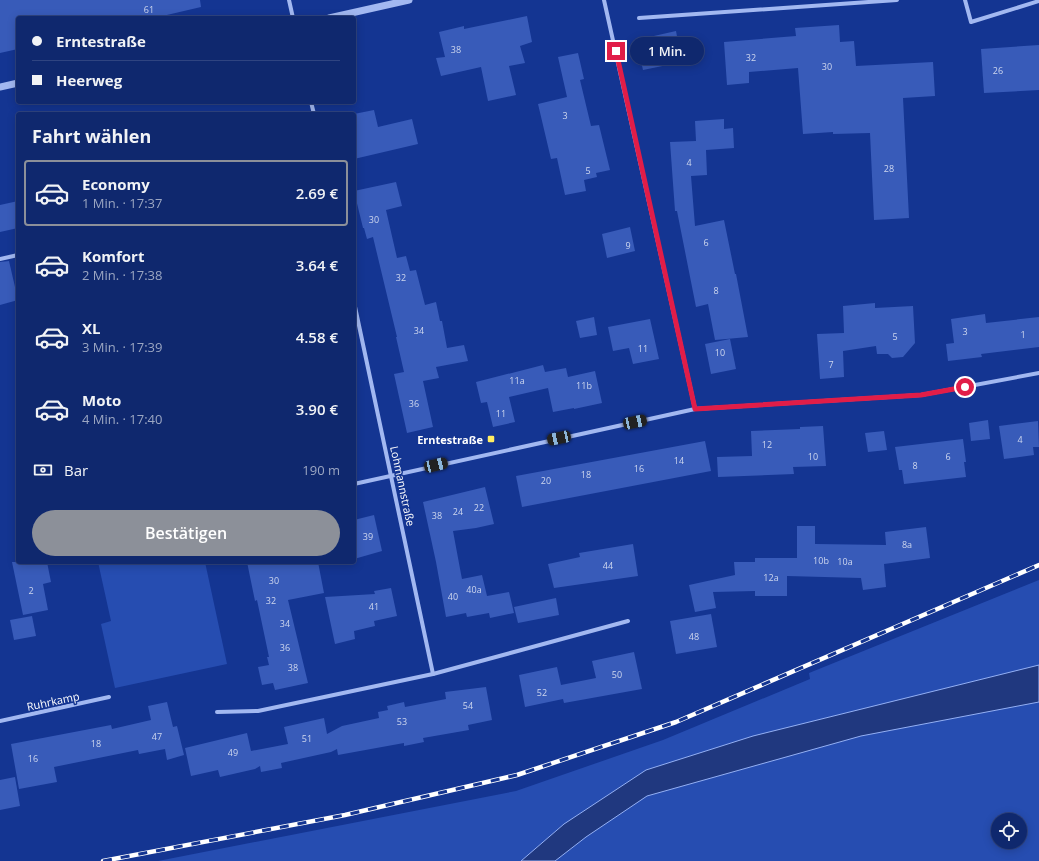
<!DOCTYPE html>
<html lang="de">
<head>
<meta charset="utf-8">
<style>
	:root { --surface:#0f286e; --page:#1d3476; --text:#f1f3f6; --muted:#9ba6c2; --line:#2f4481; --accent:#8c9099 }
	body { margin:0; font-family:"Open Sans",sans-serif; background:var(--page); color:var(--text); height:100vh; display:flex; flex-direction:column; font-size:15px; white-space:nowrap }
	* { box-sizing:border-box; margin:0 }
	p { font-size:13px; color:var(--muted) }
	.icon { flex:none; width:22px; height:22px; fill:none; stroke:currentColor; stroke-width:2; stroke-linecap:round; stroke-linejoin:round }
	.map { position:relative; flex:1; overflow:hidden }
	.drawer { position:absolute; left:16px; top:112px; width:340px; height:452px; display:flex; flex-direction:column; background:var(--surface); border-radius:4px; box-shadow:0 2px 10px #0003,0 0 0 1px var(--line) }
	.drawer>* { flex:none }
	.guide { position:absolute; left:16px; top:16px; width:340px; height:88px; border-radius:4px; box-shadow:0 2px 10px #0003,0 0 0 1px var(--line); display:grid; align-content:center; height:88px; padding:0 16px; background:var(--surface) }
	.fabs { position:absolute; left:991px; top:813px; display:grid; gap:8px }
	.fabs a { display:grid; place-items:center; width:36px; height:36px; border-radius:50%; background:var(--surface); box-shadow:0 2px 10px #0003,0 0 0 1px var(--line); font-size:20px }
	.end { position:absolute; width:18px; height:18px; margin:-9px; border:5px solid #e11d48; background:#fff; box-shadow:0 0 0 2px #fff }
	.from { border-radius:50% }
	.bubble { position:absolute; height:28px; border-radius:14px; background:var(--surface); box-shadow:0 2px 10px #0003,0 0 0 1px var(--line); font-size:13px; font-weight:600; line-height:28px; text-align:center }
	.car { position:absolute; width:12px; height:24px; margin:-12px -6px; border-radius:5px; box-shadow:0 0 3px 1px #0007; background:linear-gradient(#222 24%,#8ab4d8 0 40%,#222 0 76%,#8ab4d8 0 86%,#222 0) }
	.guide b { display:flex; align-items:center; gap:14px; height:38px; font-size:15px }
	.guide b+b { border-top:1px solid var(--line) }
	.guide i { width:10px; height:10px; background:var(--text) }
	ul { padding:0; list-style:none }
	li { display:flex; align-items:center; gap:12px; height:66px; margin:0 8px 6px; padding:0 8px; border:2px solid transparent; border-radius:4px }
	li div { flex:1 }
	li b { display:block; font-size:15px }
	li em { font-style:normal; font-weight:600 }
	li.on { border-color:var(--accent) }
	li>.icon { width:36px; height:36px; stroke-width:1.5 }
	h2 { padding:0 16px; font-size:18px; line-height:48px }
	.pay { display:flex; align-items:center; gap:10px; height:44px; padding:0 16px; font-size:15px }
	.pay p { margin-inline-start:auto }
	.action { display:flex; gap:8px; margin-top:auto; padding:8px 16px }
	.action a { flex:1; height:46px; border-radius:24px; background:var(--accent); color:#fff; font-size:16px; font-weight:600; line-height:46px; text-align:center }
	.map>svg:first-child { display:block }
</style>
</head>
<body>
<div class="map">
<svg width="1039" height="861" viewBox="0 0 1039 861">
	<rect width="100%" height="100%" fill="#143592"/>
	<g fill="#264db1" fill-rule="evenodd">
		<polygon points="98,562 205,562 227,664 115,688 101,624 111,621"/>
		<path d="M1039,580V861H555L586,837L564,824L521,861H158L516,791L663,740L810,679L809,673ZM998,820H1020V842H998Z"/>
	</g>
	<polygon fill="#20387f" stroke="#94b0f4" points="1039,665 1039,702 861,736 647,796 586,837 555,861 521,861 564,824 646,770 753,736"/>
	<g fill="#385bb9">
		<polygon points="0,0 200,0 201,7 154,18 18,18 18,49 0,53"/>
		<polygon points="527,16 532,42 520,46 525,63 509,66 516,95 488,101 481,67 441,76 436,58 445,57 439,32 464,26 464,29"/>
		<polygon points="839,25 840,42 854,41 856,66 933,62 935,96 903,98 909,218 874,220 870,133 833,134 833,132 803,134 798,68 749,72 749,83 727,85 724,42 796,36 795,28"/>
		<polygon points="676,31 682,62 643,70 636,40"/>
		<polygon points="1039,45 1039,90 984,93 981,49"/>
		<polygon points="578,53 584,79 580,80 591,126 599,125 610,170 596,173 597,177 584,180 586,191 565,195 557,158 551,159 538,104 567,97 558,57"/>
		<polygon points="374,110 378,127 412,119 418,144 354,159 354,114"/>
		<polygon points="724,119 724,129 733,128 734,148 706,150 707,175 691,176 695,226 724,220 735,274 736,274 748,337 715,340 708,304 696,307 677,211 675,211 670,142 696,141 695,121"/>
		<polygon points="396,182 402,206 386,210 397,258 406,256 410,271 416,270 425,305 436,302 440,321 442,321 447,348 464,345 468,361 436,367 439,378 423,381 433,427 407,433 394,374 404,372 396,337 397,337 373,237 367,239 364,228 363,228 354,191"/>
		<polygon points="18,201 18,228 0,232 0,205"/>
		<polygon points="630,227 635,251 607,258 602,234"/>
		<polygon points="9,261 18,300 0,305 0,262"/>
		<polygon points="875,303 875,308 913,306 915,343 903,357 892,358 888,354 877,354 876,346 843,351 844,377 820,379 817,334 844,333 843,306"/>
		<polygon points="985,314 986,323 1039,317 1039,347 981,354 982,357 948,361 946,344 954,343 951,319"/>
		<polygon points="594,317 597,335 580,338 576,321"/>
		<polygon points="650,319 659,359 633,364 629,348 613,351 608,327"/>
		<polygon points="730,339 736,369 711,374 705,344"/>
		<polygon points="543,365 545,372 566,368 568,377 595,371 602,403 574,409 574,408 553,412 548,388 509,397 515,422 493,427 487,402 481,403 476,382"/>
		<polygon points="988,420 990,439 971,441 969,423"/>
		<polygon points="1038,421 1039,447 1033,447 1034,455 1004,459 999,426"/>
		<polygon points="823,426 826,466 793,467 794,474 718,477 717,457 752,456 751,431 800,429 800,427"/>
		<polygon points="884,431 887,450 868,452 865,433"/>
		<polygon points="963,439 966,462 964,462 966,477 904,484 902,470 899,470 895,447"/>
		<polygon points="705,441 711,471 522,507 516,476"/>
		<polygon points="485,487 494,524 476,528 453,531 461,574 462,579 482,575 487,596 509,592 514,613 490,618 489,613 467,617 466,613 446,617 436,562 423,502"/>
		<polygon points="374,515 382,551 354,559 354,520"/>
		<polygon points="797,526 815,526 815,544 886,545 885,532 926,527 930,558 884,564 886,587 863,590 861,578 787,576 787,596 755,596 755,591 713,592 716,608 695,612 689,585 735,575 734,562 755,562 755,558 797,558"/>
		<polygon points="633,544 638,576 554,588 548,564 580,557 579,553"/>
		<polygon points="12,562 47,562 51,582 43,584 48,610 23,615"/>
		<polygon points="247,562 318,562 324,593 288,600 308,683 275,690 273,683 262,685 258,667 269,665 267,657 269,657 257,600 255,601"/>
		<polygon points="391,588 397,616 374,621 375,626 354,631 355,639 335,644 325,597 375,594 374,591"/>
		<polygon points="556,598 559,615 518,623 514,607"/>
		<polygon points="711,614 717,647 676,654 670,621"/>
		<polygon points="32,616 36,636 14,640 10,620"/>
		<polygon points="634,652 642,689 564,703 563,699 525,707 519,675 557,667 561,685 596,678 592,661"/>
		<polygon points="486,687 492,720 468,725 469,730 423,738 424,742 404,746 404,743 338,755 337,749 331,752 281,763 282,768 261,772 260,766 255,769 220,777 218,770 191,776 185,748 247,733 251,751 288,744 284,727 324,718 327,734 342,726 379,718 378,712 388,710 387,706 404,702 405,707 446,699 445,692"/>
		<polygon points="167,702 173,727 177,726 184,755 167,760 165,749 139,754 138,750 54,767 57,782 19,789 11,744 111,725 112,729 151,720 148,706"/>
		<polygon points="15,777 20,806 0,810 0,780"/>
	</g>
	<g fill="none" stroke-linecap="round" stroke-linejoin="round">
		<g stroke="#a2b8f1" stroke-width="4">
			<polyline points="289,0 293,18"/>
			<polyline points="604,0 695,409"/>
			<polyline points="965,0 971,22 1039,1"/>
			<polyline points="639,18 897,0"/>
			<polyline points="311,102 314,114"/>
			<polyline points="0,259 18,255"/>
			<polyline points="354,302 433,674"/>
			<polyline points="354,484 695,409 921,395 1039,373"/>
			<polyline points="217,712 258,711 433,674 628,621"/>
			<polyline points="0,721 109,697"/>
		</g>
		<g stroke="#a2b8f1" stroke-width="7">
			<polyline points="329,18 409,0"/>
			<polyline points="0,87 18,83"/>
		</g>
		<defs>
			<polyline id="rail" points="103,861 345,815 517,775 676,722 1039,565"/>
		</defs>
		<use href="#rail" stroke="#fff" stroke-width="4.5"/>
		<use href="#rail" stroke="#143592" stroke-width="3" stroke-dasharray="9" stroke-linecap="butt"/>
	</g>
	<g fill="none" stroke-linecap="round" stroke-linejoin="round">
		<polyline stroke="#e11d48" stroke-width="5" points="616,51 695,409 921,395 965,387"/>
	</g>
	<rect fill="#ffed62" stroke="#143592" stroke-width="1.5" x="487" y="435" width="8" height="8" rx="2"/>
	<g text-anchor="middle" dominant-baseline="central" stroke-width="3" stroke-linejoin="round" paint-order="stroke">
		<g font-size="9" fill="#cdd6ee">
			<text x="149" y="9">61</text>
			<text x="456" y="49">38</text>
			<text x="751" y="57">32</text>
			<text x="827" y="66">30</text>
			<text x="998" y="70">26</text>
			<text x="565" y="115">3</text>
			<text x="689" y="162">4</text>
			<text x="889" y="168">28</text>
			<text x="588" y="170">5</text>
			<text x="374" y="219">30</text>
			<text x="706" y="242">6</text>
			<text x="628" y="245">9</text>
			<text x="401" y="277">32</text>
			<text x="716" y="290">8</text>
			<text x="419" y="330">34</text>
			<text x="965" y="331">3</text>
			<text x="1023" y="334">1</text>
			<text x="895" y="336">5</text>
			<text x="643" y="348">11</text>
			<text x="720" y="352">10</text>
			<text x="831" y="364">7</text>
			<text x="517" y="380">11a</text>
			<text x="584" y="385">11b</text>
			<text x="414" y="403">36</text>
			<text x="501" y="413">11</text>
			<text x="1020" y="439">4</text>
			<text x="767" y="444">12</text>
			<text x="813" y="456">10</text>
			<text x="948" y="456">6</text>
			<text x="679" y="460">14</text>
			<text x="915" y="465">8</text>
			<text x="639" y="468">16</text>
			<text x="586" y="474">18</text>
			<text x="546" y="480">20</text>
			<text x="479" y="507">22</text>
			<text x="458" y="511">24</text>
			<text x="437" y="515">38</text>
			<text x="368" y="536">39</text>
			<text x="907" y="544">8a</text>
			<text x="821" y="560">10b</text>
			<text x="845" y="561">10a</text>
			<text x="608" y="565">44</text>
			<text x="771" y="577">12a</text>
			<text x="274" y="580">30</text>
			<text x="474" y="589">40a</text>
			<text x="31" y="590">2</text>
			<text x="453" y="596">40</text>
			<text x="271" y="600">32</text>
			<text x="374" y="606">41</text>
			<text x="285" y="623">34</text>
			<text x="694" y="636">48</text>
			<text x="285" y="647">36</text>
			<text x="293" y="667">38</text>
			<text x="617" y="674">50</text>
			<text x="542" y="692">52</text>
			<text x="468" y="705">54</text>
			<text x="402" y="721">53</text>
			<text x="157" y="736">47</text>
			<text x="307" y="738">51</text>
			<text x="96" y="743">18</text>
			<text x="233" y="752">49</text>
			<text x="33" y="758">16</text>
		</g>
		<g font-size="11" font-weight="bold" fill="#fff" stroke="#143592" text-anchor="end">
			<text x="483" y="439">Erntestraße</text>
		</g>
		<g font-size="11" fill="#fff" stroke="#143592">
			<text transform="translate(403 486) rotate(78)">Lohmannstraße</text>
			<text transform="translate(53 701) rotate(-12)">Ruhrkamp</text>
		</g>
	</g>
</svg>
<div class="fabs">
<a><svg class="icon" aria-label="locate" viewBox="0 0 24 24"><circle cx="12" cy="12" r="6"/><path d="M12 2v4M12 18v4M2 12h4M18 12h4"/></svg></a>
</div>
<i class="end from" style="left:965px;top:387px"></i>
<i class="end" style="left:616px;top:51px"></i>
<div class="bubble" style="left:630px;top:37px;width:74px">1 Min.</div>
<i class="car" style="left:635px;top:422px;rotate:78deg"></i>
<i class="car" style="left:559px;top:438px;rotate:258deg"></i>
<i class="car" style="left:436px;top:465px;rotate:77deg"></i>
<div class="guide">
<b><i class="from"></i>Erntestraße</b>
<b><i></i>Heerweg</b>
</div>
<section class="drawer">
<h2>Fahrt wählen</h2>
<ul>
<li class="on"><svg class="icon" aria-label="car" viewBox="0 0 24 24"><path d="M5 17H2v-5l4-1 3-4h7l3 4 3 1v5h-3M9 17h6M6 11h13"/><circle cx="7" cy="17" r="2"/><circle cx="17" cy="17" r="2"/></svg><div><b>Economy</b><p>1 Min. · 17:37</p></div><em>2.69 €</em></li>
<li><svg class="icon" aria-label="car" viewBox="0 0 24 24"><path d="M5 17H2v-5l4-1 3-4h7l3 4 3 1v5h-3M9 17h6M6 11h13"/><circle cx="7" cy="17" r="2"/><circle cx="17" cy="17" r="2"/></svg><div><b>Komfort</b><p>2 Min. · 17:38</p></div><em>3.64 €</em></li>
<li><svg class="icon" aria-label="car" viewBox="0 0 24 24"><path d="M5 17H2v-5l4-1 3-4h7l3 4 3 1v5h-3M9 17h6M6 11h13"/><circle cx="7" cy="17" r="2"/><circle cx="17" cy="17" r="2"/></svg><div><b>XL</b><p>3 Min. · 17:39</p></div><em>4.58 €</em></li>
<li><svg class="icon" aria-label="car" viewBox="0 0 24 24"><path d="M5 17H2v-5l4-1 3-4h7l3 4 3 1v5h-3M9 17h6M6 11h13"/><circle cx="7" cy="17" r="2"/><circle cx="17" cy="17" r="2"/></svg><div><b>Moto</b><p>4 Min. · 17:40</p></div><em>3.90 €</em></li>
</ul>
<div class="pay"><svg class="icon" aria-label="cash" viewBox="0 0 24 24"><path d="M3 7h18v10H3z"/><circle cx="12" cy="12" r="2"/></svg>Bar<p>190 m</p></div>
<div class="action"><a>Bestätigen</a></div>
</section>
</div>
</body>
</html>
